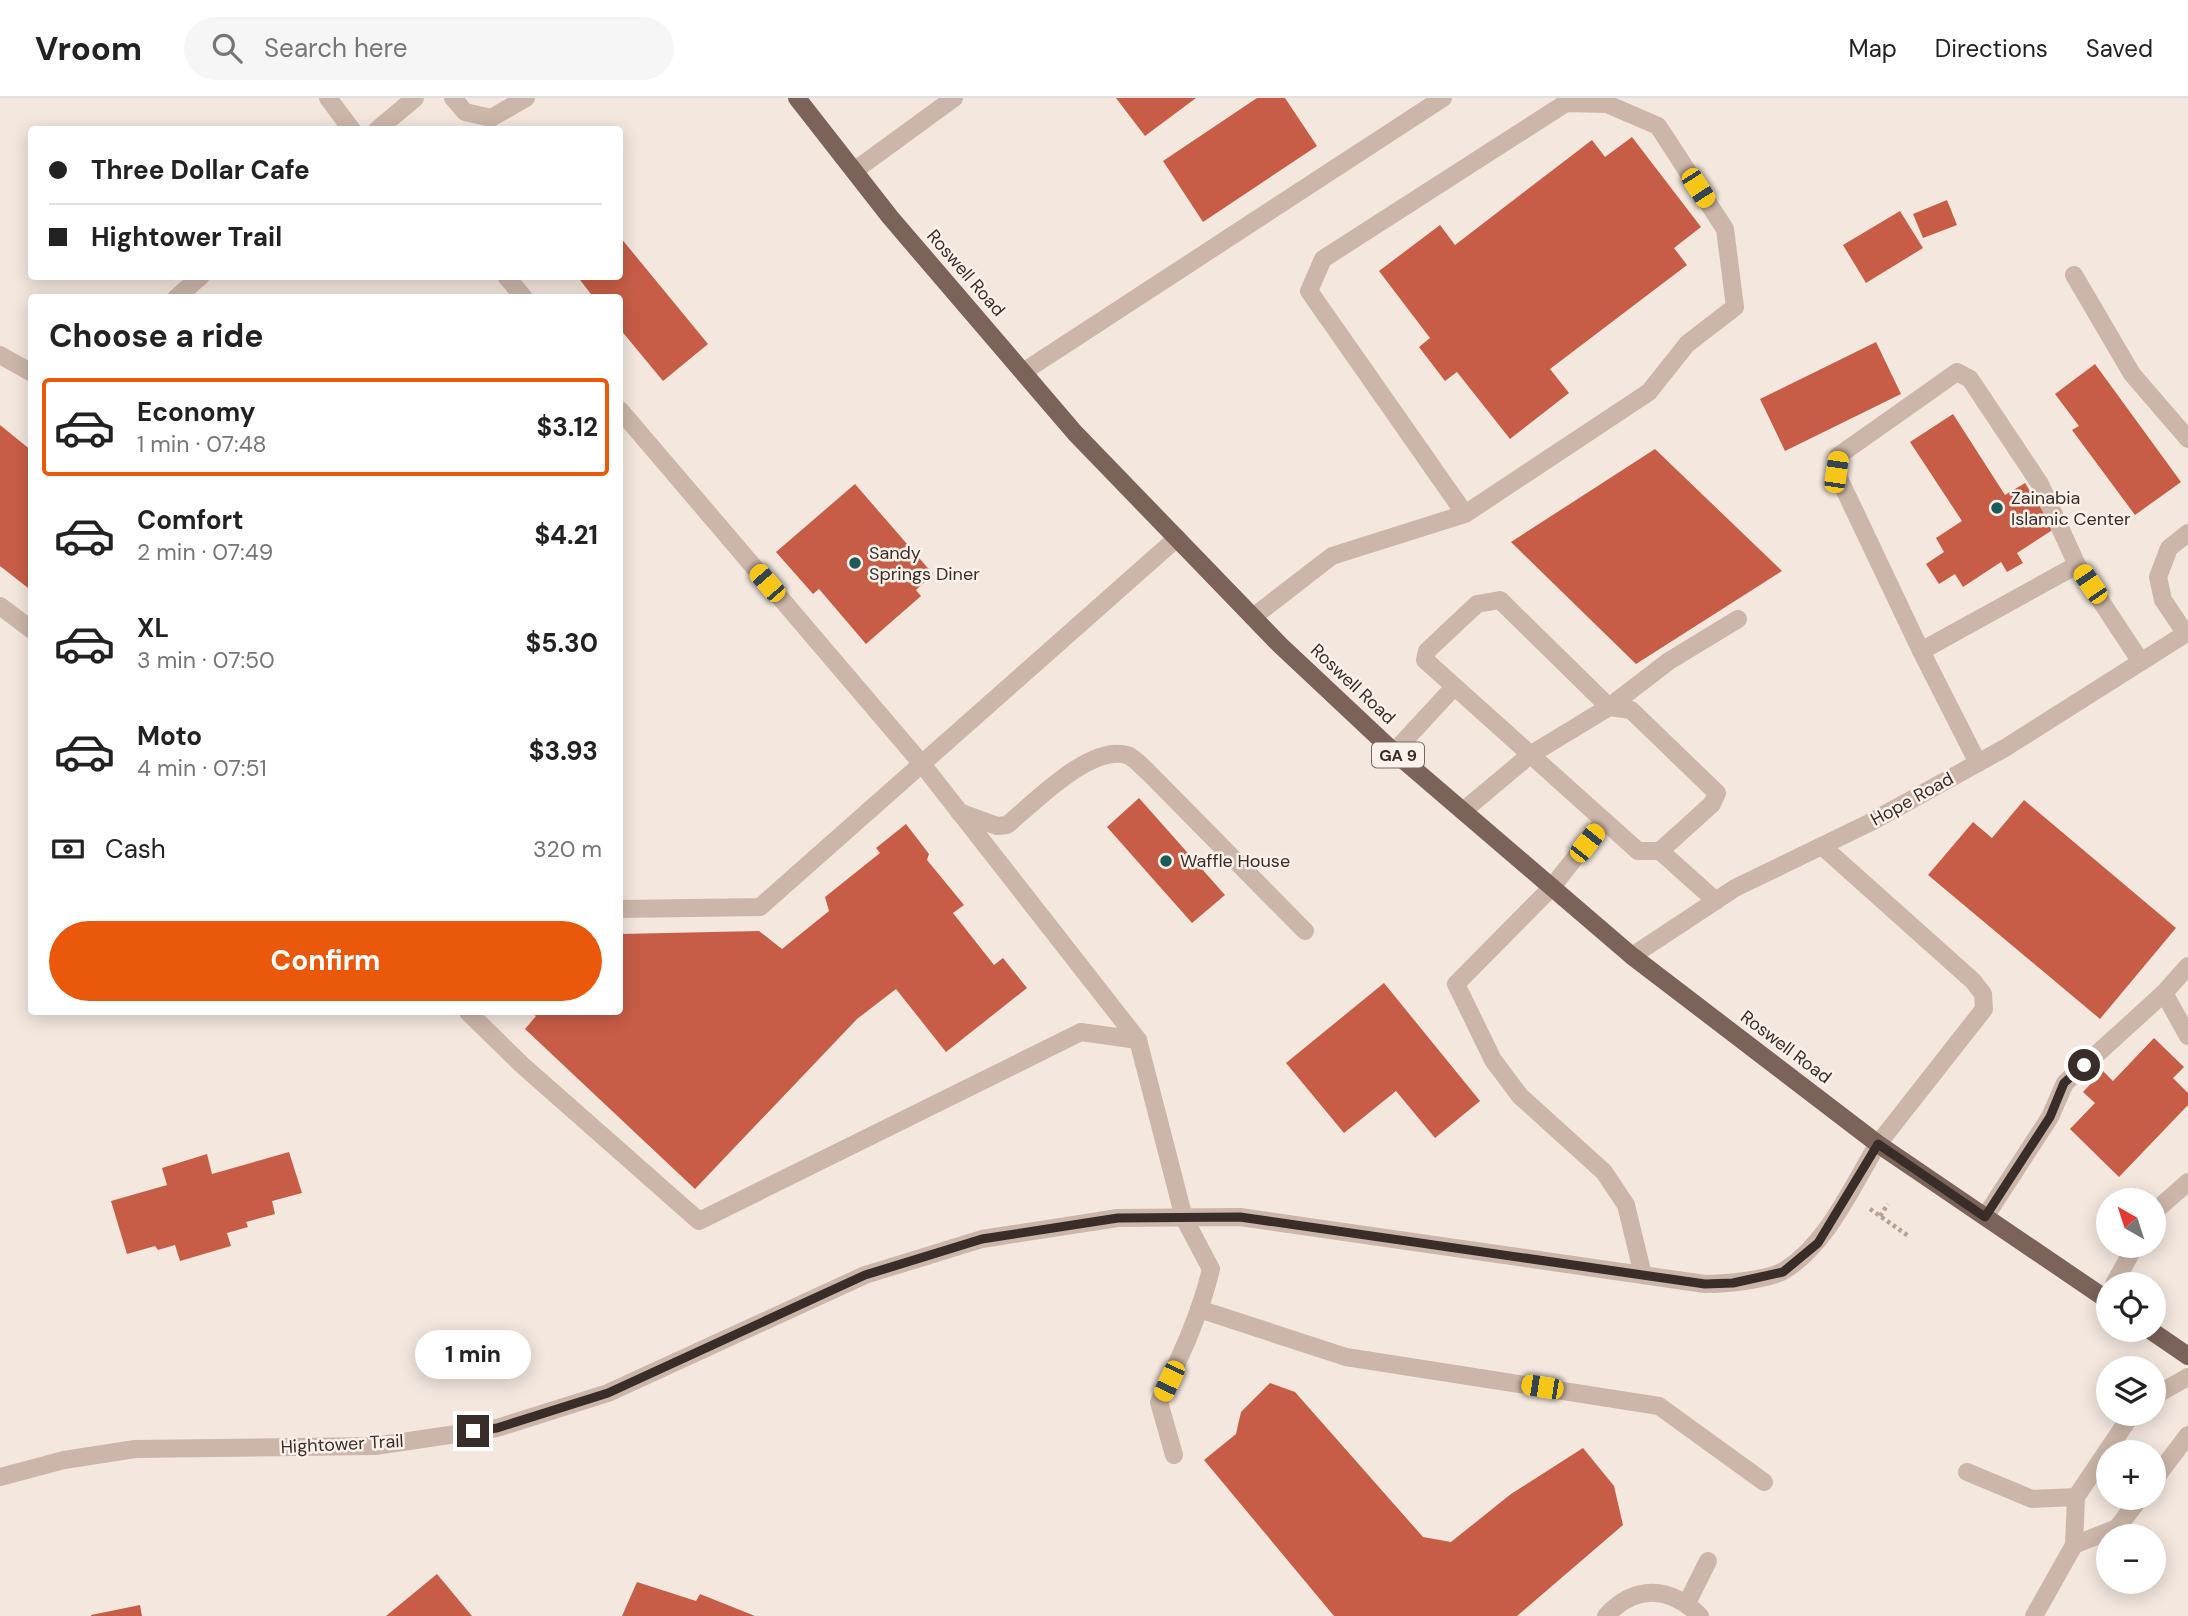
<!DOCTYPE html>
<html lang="en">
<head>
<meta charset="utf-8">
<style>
	:root { --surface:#fff; --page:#f6f6f6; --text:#222; --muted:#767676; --line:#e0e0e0; --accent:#ea580c }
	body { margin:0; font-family:"DM Sans",sans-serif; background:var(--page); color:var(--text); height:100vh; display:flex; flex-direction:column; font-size:26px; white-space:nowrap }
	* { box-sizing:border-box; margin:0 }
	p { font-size:23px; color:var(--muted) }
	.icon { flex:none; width:38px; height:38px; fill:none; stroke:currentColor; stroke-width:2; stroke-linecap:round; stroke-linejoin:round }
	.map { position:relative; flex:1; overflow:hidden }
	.panel { position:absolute; left:28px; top:196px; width:595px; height:721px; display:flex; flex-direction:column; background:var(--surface); border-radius:7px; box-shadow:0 4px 18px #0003 }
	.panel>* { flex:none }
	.hud { position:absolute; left:28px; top:28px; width:595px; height:154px; border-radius:7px; box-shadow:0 4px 18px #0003; display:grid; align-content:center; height:154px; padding:0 21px; background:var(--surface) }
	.needle { width:46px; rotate:321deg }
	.fabs { position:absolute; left:2096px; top:1090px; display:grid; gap:14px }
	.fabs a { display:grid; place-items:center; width:70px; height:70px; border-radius:50%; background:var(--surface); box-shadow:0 4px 18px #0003; font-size:35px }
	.end { position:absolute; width:32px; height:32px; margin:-16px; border:9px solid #392d29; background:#fff; box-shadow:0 0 0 4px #fff }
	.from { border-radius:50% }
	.bubble { position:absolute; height:49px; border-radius:24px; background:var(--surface); box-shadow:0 4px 18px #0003; font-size:23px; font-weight:700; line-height:49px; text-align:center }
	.car { position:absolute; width:21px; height:42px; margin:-21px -10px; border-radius:9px; box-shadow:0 0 5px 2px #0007; background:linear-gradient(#f5c518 24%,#345 0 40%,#f5c518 0 76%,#345 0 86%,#f5c518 0) }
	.hud b { display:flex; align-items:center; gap:24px; height:66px; font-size:26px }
	.hud b+b { border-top:2px solid var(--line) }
	.hud i { width:18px; height:18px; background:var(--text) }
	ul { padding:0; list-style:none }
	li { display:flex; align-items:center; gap:21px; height:98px; margin:0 14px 10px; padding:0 7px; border:4px solid transparent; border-radius:7px }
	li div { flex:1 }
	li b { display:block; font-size:26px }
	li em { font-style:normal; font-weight:700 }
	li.active { border-color:var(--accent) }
	li>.icon { width:63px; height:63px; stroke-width:1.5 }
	h2 { padding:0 21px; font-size:32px; line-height:84px }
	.pay { display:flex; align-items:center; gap:18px; height:77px; padding:0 21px; font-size:26px }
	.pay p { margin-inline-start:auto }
	.primary-button { display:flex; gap:14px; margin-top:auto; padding:14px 21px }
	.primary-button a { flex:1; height:80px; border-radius:42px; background:var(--accent); color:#fff; font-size:28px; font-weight:700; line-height:80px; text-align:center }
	header { display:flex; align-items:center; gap:42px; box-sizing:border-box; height:98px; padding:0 35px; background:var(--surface); border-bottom:2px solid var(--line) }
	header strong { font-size:33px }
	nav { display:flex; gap:38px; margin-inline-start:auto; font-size:24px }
	.search { width:490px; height:63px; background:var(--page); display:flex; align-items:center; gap:18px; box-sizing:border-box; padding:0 24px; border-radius:38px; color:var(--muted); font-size:26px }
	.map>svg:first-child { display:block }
</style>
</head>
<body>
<header>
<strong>Vroom</strong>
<div class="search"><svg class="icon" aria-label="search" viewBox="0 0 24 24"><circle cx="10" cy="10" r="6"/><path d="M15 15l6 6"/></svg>Search here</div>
<nav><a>Map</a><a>Directions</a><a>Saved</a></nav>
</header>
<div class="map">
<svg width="2188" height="1518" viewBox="0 0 2188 1518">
	<rect width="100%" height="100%" fill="#f3e7de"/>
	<g fill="#c85d47">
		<polygon points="1116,0 1196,0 1145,38"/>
		<polygon points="1257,0 1285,0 1317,48 1203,124 1163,63"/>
		<polygon points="1632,39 1701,129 1674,150 1687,167 1550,271 1569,295 1510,341 1457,274 1445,283 1419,249 1430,240 1379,173 1440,127 1455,147 1592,42 1605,59"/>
		<polygon points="1947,102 1957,127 1923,140 1913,116"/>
		<polygon points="1900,113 1923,150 1866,185 1843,147"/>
		<polygon points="620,139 708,246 663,283 620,231 620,200 594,200 577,178 620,178"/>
		<polygon points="1876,244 1901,296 1785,353 1760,301"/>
		<polygon points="2095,266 2181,384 2135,417 2072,332 2079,328 2055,296"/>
		<polygon points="1953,316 2005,397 2025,385 2054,431 2017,455 2023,465 2007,474 2001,464 1963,489 1955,476 1939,486 1926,466 1944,454 1936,440 1962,423 1910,344"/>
		<polygon points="0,327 32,353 32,493 0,468"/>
		<polygon points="1655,351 1782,473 1636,566 1511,444"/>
		<polygon points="855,386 933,476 916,492 921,498 866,546 819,491 813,496 776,454"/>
		<polygon points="1139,700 1225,797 1192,825 1107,729"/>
		<polygon points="2024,702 2176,830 2100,921 1928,777 1973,724 1992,740"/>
		<polygon points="906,726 929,756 927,762 964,807 953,815 994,867 1003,860 1027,890 946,954 896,891 857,921 695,1091 525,931 536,918 530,914 620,914 620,836 759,833 782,851 829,813 825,799 880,755 876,750"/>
		<polygon points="1384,885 1480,1003 1435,1040 1396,993 1344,1035 1286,965"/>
		<polygon points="2154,940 2184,969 2173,980 2188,995 2188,1007 2119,1079 2070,1031 2095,1005 2083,994 2103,973 2113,983"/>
		<polygon points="289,1054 302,1095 272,1103 275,1116 246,1124 248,1129 227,1135 231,1148 180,1163 175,1147 158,1152 155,1148 127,1156 111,1103 167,1087 162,1070 207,1056 212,1076"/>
		<polygon points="1270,1285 1295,1294 1423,1439 1451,1444 1511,1396 1583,1350 1614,1388 1623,1427 1517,1518 1334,1518 1204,1362 1236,1336 1241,1314"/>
		<polygon points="437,1476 472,1518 386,1518"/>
		<polygon points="637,1484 696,1503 700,1496 755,1518 622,1518"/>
		<polygon points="140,1507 142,1518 91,1518 91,1517"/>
	</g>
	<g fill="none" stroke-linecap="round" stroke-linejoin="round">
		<g stroke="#b8a093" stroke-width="4.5" stroke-dasharray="3.5 3.5" stroke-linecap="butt">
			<polyline points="1870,1111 1910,1139"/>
			<polyline points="1880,1118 1888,1106"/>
		</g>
		<g stroke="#ccb6a9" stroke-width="18">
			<polyline points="328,0 352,32"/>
			<polyline points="453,0 465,14 491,20 526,0"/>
			<polyline points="377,32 415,0"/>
			<polyline points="2074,177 2132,276 2188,341"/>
			<polyline points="506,178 524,200"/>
			<polyline points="176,200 201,178"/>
			<polyline points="0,257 32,275"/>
			<polyline points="1023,274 1443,0"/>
			<path d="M620,312L922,666L1138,942L1184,1120L1211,1171C1200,1218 1179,1261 1159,1304L1174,1357"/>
			<polyline points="0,508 32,532"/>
			<polyline points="1253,519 1332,458 1465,416 1649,294 1687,246 1735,209 1725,131 1658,28 1607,6 1566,5 1323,161 1309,193 1465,416"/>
			<polyline points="2186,536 2163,502 2158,479 2169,450 2188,435"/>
			<polyline points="1921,553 2077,467"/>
			<polyline points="1394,654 1454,589"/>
			<polyline points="1978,665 1921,553 1836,374 1838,358 1957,274 1970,281 2040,386 2077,467 2141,564"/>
			<polyline points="1463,713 1530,657 1609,609 1669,563 1738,521"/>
			<path d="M959,714L997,728L1007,727C1034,705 1090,646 1127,657C1134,659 1142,669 1148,674L1305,833"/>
			<polyline points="1604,723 1552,789 1456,886 1493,962 1520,998 1604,1074 1626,1107 1643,1177"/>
			<polyline points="1822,748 1973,883 1983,896 1984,911 1878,1046"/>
			<polyline points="1660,753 1638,753 1425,562 1427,553 1477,506 1500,502 1609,609 1631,612 1717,695 1712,706 1660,753 1716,803"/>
			<polyline points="620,811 760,809 1177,440"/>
			<polyline points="2164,895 2188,938"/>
			<polyline points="468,914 521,966 699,1123 1081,934 1138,942"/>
			<polyline points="2154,1114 2188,1084"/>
			<polyline points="1985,1119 2050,1019 2065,985 2164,895 2188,868"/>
			<polyline points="2114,1186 2135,1148"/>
			<polyline points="1199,1211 1346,1259 1659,1308 1764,1384"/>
			<polyline points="2154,1298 2188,1279"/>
			<polyline points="1967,1374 2032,1401 2076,1399"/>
			<polyline points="2154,1382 2188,1337"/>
			<polyline points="2074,1447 2117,1430 2140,1400"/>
			<polyline points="1687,1505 1708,1463"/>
			<path d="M1606,1518C1635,1486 1670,1488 1700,1518"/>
			<polyline points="2034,1518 2074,1447 2076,1399 2132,1316"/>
		</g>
		<g stroke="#ccb6a9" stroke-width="18">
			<polyline points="854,73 954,0"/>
			<polyline points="1632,858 1735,790 1871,724 2005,650 2188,534"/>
			<path d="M0,1379L64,1362L135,1351L375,1348L497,1330L608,1295L865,1177L982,1141L1118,1120L1240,1119L1705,1186C1724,1186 1770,1182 1785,1172C1828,1145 1852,1088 1878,1046"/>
		</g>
		<g stroke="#7b635a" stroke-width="18">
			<polyline points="797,0 890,119 1075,335 1280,547 1394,654 1632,858 1878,1046 2109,1203"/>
			<polyline points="2150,1232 2188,1258"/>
		</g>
	</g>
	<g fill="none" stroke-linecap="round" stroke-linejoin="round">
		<polyline stroke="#392d29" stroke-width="9" points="473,1333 497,1330 608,1295 865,1177 982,1141 1118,1120 1240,1119 1705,1186 1733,1185 1783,1174 1818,1145 1878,1046 1985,1119 2050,1019 2064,985 2084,967"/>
	</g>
	<g fill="#1d5b5b" stroke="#faf2ea" stroke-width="2.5">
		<circle cx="1997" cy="410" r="7"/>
		<circle cx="855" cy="465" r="7"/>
		<circle cx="1166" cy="763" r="7"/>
	</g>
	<g text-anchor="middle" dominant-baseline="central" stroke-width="5" stroke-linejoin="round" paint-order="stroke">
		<rect fill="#faf2ea" stroke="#736863" stroke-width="2" x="1372" y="644.5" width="52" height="25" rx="5"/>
		<g font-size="16" font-weight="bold" fill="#392d29">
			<text x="1398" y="657">GA 9</text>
		</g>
		<g font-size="18" fill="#392d29" stroke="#faf2ea">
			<text transform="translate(966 175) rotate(49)">Roswell Road</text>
			<text transform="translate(1353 586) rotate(43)">Roswell Road</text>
			<text transform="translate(1912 701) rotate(-29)">Hope Road</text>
			<text transform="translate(1786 949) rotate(37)">Roswell Road</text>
			<text transform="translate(342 1346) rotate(-3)">Hightower Trail</text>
		</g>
		<g font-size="18" fill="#392d29" stroke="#faf2ea" text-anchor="start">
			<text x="2011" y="400">Zainabia<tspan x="2011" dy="21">Islamic Center</tspan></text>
			<text x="869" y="455">Sandy<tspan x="869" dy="21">Springs Diner</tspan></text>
			<text x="1180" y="763">Waffle House</text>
		</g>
	</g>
</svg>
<div class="fabs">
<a><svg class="needle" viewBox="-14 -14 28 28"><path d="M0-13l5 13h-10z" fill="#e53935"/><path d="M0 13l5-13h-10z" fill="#767676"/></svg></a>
<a><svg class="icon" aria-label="locate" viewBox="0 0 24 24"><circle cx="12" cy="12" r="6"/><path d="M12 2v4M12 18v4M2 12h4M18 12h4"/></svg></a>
<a><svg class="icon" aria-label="layers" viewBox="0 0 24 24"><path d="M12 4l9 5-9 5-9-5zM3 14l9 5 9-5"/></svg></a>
<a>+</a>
<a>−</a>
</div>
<i class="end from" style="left:2084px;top:967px"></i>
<i class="end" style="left:473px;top:1333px"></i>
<div class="bubble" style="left:415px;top:1232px;width:116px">1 min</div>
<i class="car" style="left:1698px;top:90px;rotate:147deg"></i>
<i class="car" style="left:1836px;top:374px;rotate:8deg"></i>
<i class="car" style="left:767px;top:485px;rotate:319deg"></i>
<i class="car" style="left:2090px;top:486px;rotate:326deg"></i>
<i class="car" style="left:1587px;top:745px;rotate:38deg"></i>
<i class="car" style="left:1169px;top:1283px;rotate:205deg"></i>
<i class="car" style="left:1542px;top:1289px;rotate:279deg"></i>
<div class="hud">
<b><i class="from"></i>Three Dollar Cafe</b>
<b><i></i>Hightower Trail</b>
</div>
<section class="panel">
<h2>Choose a ride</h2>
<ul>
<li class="active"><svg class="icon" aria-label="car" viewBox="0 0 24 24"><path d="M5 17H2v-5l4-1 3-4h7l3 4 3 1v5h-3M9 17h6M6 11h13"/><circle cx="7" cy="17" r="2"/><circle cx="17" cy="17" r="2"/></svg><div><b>Economy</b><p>1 min · 07:48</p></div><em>$3.12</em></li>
<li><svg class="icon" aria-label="car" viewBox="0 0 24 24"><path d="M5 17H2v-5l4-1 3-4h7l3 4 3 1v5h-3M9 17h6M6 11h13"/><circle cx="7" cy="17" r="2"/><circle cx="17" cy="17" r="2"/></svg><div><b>Comfort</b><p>2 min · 07:49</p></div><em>$4.21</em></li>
<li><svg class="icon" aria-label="car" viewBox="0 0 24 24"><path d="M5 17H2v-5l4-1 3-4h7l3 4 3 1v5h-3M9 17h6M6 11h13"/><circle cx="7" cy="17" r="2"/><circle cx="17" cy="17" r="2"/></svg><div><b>XL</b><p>3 min · 07:50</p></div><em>$5.30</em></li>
<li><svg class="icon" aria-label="car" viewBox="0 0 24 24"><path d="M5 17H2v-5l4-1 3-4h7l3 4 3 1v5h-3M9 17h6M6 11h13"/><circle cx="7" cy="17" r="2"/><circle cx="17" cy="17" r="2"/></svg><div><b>Moto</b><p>4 min · 07:51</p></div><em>$3.93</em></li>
</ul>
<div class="pay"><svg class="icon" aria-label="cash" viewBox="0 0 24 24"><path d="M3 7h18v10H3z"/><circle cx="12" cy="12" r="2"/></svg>Cash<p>320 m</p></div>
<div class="primary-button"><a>Confirm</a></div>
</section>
</div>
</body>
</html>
